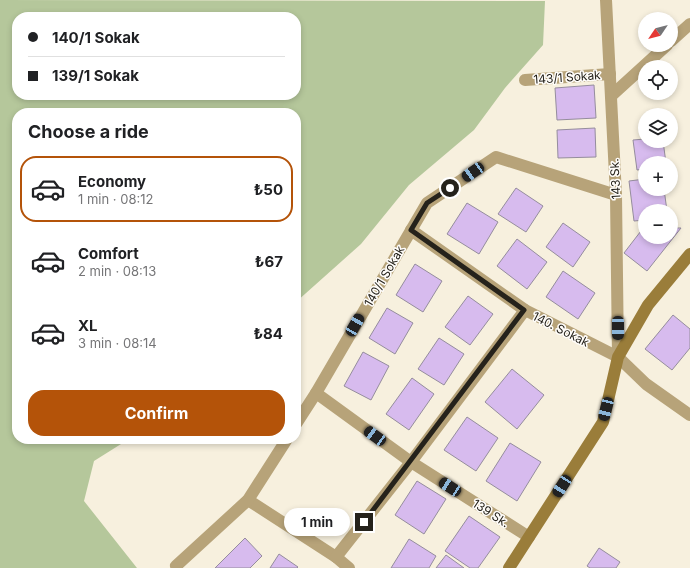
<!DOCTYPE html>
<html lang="en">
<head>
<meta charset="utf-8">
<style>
	:root { --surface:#fff; --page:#f2f2f2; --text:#202124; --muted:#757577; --line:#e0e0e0; --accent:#b45309 }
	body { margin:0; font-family:Inter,sans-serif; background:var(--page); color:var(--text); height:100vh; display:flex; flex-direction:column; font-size:15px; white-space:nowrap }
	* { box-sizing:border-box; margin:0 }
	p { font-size:13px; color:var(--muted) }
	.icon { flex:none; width:22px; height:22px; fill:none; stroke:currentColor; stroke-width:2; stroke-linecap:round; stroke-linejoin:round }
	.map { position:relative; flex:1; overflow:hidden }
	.details { position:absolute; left:12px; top:108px; width:289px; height:336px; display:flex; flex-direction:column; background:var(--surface); border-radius:16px; box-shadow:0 2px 6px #0003 }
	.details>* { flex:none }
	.top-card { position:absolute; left:12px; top:12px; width:289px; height:88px; border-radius:16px; box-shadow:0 2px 6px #0003; display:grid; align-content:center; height:88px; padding:0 16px; background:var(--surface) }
	.needle { width:26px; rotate:235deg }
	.tools { position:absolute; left:638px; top:12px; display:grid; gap:8px }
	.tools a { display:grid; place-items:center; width:40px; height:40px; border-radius:50%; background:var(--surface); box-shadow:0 2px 6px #0003; font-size:20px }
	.end { position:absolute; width:18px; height:18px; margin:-9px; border:5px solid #25221b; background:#fff; box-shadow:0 0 0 2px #fff }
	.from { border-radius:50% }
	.bubble { position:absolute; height:28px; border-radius:14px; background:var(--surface); box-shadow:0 2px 6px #0003; font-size:13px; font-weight:700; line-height:28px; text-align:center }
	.car { position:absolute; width:12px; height:24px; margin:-12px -6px; border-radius:5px; box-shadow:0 0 3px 1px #0007; background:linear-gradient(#222 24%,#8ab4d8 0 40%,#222 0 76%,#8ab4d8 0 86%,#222 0) }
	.top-card b { display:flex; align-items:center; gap:14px; height:38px; font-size:15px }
	.top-card b+b { border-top:1px solid var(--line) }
	.top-card i { width:10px; height:10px; background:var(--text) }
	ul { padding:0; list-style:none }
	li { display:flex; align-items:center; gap:12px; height:66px; margin:0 8px 6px; padding:0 8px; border:2px solid transparent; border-radius:16px }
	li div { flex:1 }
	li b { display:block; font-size:15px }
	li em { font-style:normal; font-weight:700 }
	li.on { border-color:var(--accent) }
	li>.icon { width:36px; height:36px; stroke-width:1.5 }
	h2 { padding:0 16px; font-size:18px; line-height:48px }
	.primary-button { display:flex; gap:8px; margin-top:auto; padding:8px 16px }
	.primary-button a { flex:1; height:46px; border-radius:16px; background:var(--accent); color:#fff; font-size:16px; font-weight:700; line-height:46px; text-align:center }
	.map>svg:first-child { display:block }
</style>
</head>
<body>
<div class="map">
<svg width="690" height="568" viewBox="0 0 690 568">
	<rect width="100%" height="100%" fill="#f7f0de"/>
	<path fill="#b5c79b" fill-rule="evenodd" d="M0,0L545,1L543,45L505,88L474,130L409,185L361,244L296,302V113H17V439H129L94,461L84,501L137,568H0ZM17,17H296V95H17Z"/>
	<g fill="#d7bbee" stroke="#958d9d">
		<polygon points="594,85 596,118 557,120 555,88"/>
		<polygon points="595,128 596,157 558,158 557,130"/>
		<polygon points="645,139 645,141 663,141 666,163 645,163 645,169 637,170 633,140"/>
		<polygon points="645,179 645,189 664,189 667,211 645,211 645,220 634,221 629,181"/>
		<polygon points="516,188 543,206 526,232 498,214"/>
		<polygon points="467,203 498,222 479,254 447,234"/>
		<polygon points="563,223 590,242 573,267 546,247"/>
		<polygon points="644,227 645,237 671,237 671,228 681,228 647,271 624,253"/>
		<polygon points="517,239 547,262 527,289 497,266"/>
		<polygon points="415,264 442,281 423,312 396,295"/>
		<polygon points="563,271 595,293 578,319 546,297"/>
		<polygon points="468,296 493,314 470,345 445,327"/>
		<polygon points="387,308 413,323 395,354 369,338"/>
		<polygon points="673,315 690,329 690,348 672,370 645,349"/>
		<polygon points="439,338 464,354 444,385 418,369"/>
		<polygon points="363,352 389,366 371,400 344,386"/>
		<polygon points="512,369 544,395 517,429 485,402"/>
		<polygon points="412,378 434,394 409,430 386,414"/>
		<polygon points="467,417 498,438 476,471 444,450"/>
		<polygon points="510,443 541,462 517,501 486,481"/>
		<polygon points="417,481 446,499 424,534 395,515"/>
		<polygon points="469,516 500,537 478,568 470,568 445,551"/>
		<polygon points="245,538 262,556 250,568 215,568"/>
		<polygon points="409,539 436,556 429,568 391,568"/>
		<polygon points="599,548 620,562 616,568 590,568 587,566"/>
		<polygon points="279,554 298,567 297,568 270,568"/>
		<polygon points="446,555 464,568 436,568"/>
	</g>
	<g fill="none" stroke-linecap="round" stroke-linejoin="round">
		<g stroke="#b7a379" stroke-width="12">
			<polyline points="606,0 616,195 618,357"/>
			<polyline points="671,41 690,24"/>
			<polyline points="525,80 610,74"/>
			<polyline points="611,96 667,45"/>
			<polyline points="411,230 525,310 618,357 646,384 690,415"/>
			<polyline points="316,393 411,462 529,537"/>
			<polyline points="296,424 316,393 427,203 496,157 616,195"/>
			<polyline points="248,500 336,557 349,568"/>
			<polyline points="336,557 411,462 525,310"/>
			<polyline points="177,568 176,566 248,500 287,439"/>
		</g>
		<polyline stroke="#9a7d3a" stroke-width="12" points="509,568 603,422 618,357 648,305 690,254"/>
	</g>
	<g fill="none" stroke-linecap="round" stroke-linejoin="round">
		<polyline stroke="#25221b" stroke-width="5" points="364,522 524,310 411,230 427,203 450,188"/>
	</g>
	<g text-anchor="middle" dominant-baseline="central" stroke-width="3" stroke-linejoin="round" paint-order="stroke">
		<g font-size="12" fill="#25221b" stroke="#fffdfa">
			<text transform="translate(567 77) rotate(-4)">143/1 Sokak</text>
			<text transform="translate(615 179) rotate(-93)">143 Sk.</text>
			<text transform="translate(384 276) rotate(-60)">140/1 Sokak</text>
			<text transform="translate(561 329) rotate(27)">140. Sokak</text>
			<text transform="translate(491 513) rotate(33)">139 Sk.</text>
		</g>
	</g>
</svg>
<div class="tools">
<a><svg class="needle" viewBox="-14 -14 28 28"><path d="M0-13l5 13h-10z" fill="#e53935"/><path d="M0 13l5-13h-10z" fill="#757577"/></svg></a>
<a><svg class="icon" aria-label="locate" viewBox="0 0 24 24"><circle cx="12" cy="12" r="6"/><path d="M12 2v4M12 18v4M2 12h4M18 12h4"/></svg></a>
<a><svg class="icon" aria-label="layers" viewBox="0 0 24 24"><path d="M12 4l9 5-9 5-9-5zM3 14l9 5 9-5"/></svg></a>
<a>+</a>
<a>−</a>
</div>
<i class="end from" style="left:450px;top:188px"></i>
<i class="end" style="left:364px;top:522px"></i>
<div class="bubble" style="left:284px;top:508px;width:66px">1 min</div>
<i class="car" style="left:473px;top:172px;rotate:236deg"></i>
<i class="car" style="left:355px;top:325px;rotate:30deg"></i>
<i class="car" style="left:618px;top:328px;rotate:180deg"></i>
<i class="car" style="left:606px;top:409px;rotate:194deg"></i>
<i class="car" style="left:375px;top:436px;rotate:306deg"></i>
<i class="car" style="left:562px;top:486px;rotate:213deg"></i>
<i class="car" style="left:450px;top:487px;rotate:303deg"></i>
<div class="top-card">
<b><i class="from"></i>140/1 Sokak</b>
<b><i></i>139/1 Sokak</b>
</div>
<section class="details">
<h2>Choose a ride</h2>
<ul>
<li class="on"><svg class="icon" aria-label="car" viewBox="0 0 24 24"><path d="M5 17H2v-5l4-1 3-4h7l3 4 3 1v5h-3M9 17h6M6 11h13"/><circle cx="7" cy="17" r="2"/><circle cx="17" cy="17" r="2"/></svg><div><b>Economy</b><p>1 min · 08:12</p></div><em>₺50</em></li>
<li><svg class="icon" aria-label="car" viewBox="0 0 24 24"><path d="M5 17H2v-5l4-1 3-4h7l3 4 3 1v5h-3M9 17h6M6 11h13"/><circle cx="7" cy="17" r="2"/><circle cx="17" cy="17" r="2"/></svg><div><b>Comfort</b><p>2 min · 08:13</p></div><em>₺67</em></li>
<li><svg class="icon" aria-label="car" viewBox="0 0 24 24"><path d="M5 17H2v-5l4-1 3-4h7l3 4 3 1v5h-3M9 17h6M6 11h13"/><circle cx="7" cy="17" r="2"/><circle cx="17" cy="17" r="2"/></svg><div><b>XL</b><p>3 min · 08:14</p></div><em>₺84</em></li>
</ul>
<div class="primary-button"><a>Confirm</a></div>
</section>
</div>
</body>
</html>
